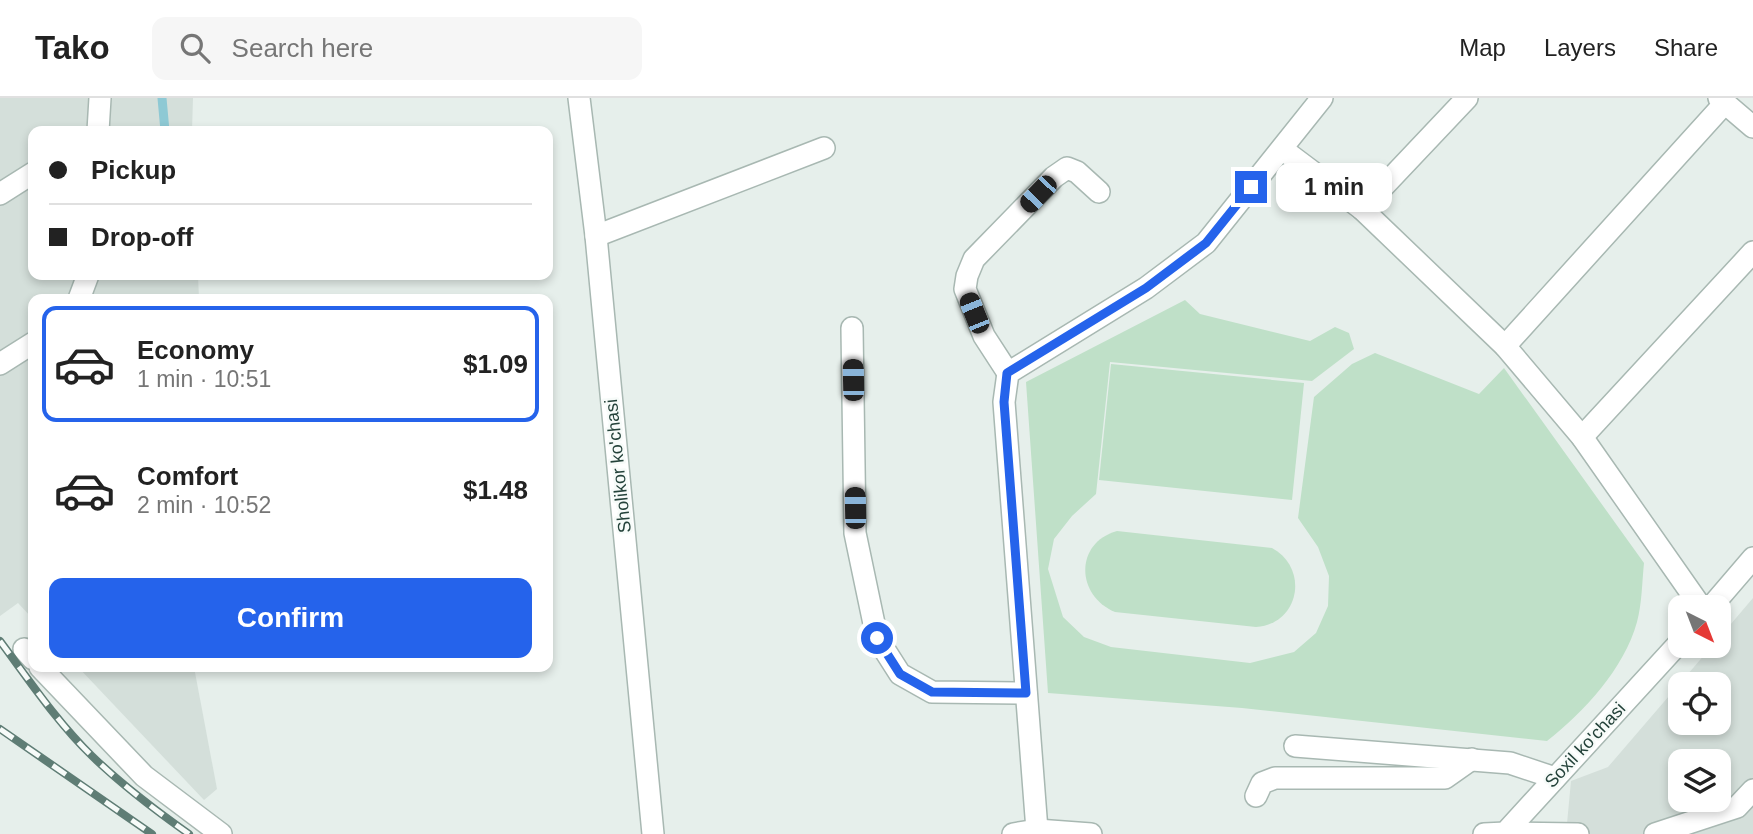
<!DOCTYPE html>
<html lang="en">
<head>
<meta charset="utf-8">
<style>
	:root { --surface:#fff; --page:#f6f6f6; --text:#222; --muted:#767676; --line:#e0e0e0; --accent:#2563eb }
	body { margin:0; font-family:Arial,sans-serif; background:var(--page); color:var(--text); height:100vh; display:flex; flex-direction:column; font-size:26px; white-space:nowrap }
	* { box-sizing:border-box; margin:0 }
	p { font-size:23px; color:var(--muted) }
	.icon { flex:none; width:38px; height:38px; fill:none; stroke:currentColor; stroke-width:2; stroke-linecap:round; stroke-linejoin:round }
	.map { position:relative; flex:1; overflow:hidden }
	.side { position:absolute; left:28px; top:196px; width:525px; height:378px; display:flex; flex-direction:column; background:var(--surface); border-radius:14px; box-shadow:0 4px 10px #0003 }
	.side>* { flex:none }
	.banner { position:absolute; left:28px; top:28px; width:525px; height:154px; border-radius:14px; box-shadow:0 4px 10px #0003; display:grid; align-content:center; height:154px; padding:0 21px; background:var(--surface) }
	.needle { width:46px; rotate:138deg }
	.fabs { position:absolute; left:1668px; top:497px; display:grid; gap:14px }
	.fabs a { display:grid; place-items:center; width:63px; height:63px; border-radius:14px; background:var(--surface); box-shadow:0 4px 10px #0003; font-size:35px }
	.end { position:absolute; width:32px; height:32px; margin:-16px; border:9px solid #2563eb; background:#fff; box-shadow:0 0 0 4px #fff }
	.from { border-radius:50% }
	.bubble { position:absolute; height:49px; border-radius:14px; background:var(--surface); box-shadow:0 4px 10px #0003; font-size:23px; font-weight:700; line-height:49px; text-align:center }
	.car { position:absolute; width:21px; height:42px; margin:-21px -10px; border-radius:9px; box-shadow:0 0 5px 2px #0007; background:linear-gradient(#222 24%,#8ab4d8 0 40%,#222 0 76%,#8ab4d8 0 86%,#222 0) }
	.banner b { display:flex; align-items:center; gap:24px; height:66px; font-size:26px }
	.banner b+b { border-top:2px solid var(--line) }
	.banner i { width:18px; height:18px; background:var(--text) }
	ul { padding:12px 0 0; list-style:none }
	li { display:flex; align-items:center; gap:21px; height:116px; margin:0 14px 10px; padding:0 7px; border:4px solid transparent; border-radius:14px }
	li div { flex:1 }
	li b { display:block; font-size:26px }
	li em { font-style:normal; font-weight:700 }
	li.current { border-color:var(--accent) }
	li>.icon { width:63px; height:63px; stroke-width:1.5 }
	.button { display:flex; gap:14px; margin-top:auto; padding:14px 21px }
	.button a { flex:1; height:80px; border-radius:14px; background:var(--accent); color:#fff; font-size:28px; font-weight:700; line-height:80px; text-align:center }
	header { display:flex; align-items:center; gap:42px; box-sizing:border-box; height:98px; padding:0 35px; background:var(--surface); border-bottom:2px solid var(--line) }
	header strong { font-size:33px }
	nav { display:flex; gap:38px; margin-inline-start:auto; font-size:24px }
	.search { width:490px; height:63px; background:var(--page); display:flex; align-items:center; gap:18px; box-sizing:border-box; padding:0 24px; border-radius:14px; color:var(--muted); font-size:26px }
	.map>svg:first-child { display:block }
</style>
</head>
<body>
<header>
<strong>Tako</strong>
<div class="search"><svg class="icon" aria-label="search" viewBox="0 0 24 24"><circle cx="10" cy="10" r="6"/><path d="M15 15l6 6"/></svg>Search here</div>
<nav><a>Map</a><a>Layers</a><a>Share</a></nav>
</header>
<div class="map">
<svg width="1753" height="736" viewBox="0 0 1753 736">
	<rect width="100%" height="100%" fill="#e6efeb"/>
	<g fill="#d4dfda" fill-rule="evenodd">
		<polygon points="0,0 193,0 192,33 33,33 33,177 198,177 199,201 33,201 33,521 18,505 0,518"/>
		<path d="M1753,500V736H1566L1571,683L1608,669L1712,548H1718L1719,540ZM1680,586H1718V625H1680ZM1680,663H1718V702H1680Z"/>
		<polygon points="78,569 194,569 217,691 204,702"/>
	</g>
	<g fill="#bfe0c8">
		<path d="M1185,202L1200,216L1310,243L1335,229L1349,235L1354,251L1312,283L1110,264L1096,396L1072,418L1054,441L1048,471L1063,519L1084,539L1111,549L1250,565L1294,554L1316,535L1328,508L1329,478L1318,449L1298,420L1314,299L1352,266L1375,255L1479,296L1504,270L1644,465C1642,484 1642,506 1637,524C1624,571 1584,614 1547,643L1242,610L1048,595L1026,284Z"/>
		<polygon points="1111,266 1304,285 1292,402 1099,382"/>
		<path d="M1117,433L1272,450C1310,471 1299,526 1256,529L1115,514C1076,498 1074,445 1117,433Z"/>
	</g>
	<g fill="none" stroke-linecap="round" stroke-linejoin="round">
		<polyline stroke="#8ec9d4" stroke-width="9" points="162,0 165,33"/>
		<defs>
			<g id="minor">
				<polyline points="579,0 596,138 653,736"/>
				<polyline points="1719,0 1753,29"/>
				<polyline points="98,33 100,0"/>
				<polyline points="1282,51 1362,111 1505,248 1582,339 1701,509"/>
				<polyline points="0,96 33,75"/>
				<polyline points="1362,111 1467,0"/>
				<polyline points="596,138 824,50"/>
				<polyline points="79,201 88,177"/>
				<polyline points="852,230 855,435 877,540 900,576 932,594 1026,595"/>
				<polyline points="1505,248 1725,5"/>
				<polyline points="0,266 33,245"/>
				<polyline points="1008,275 984,238 965,191 967,178 974,161 1054,79 1067,70 1077,74 1099,94"/>
				<polyline points="1582,339 1753,154"/>
				<polyline points="1711,509 1753,460"/>
				<polyline points="24,551 33,561"/>
				<polyline points="40,569 144,678 221,736"/>
				<polyline points="1295,648 1510,665 1555,680"/>
				<polyline points="1256,698 1262,685 1275,680 1445,680 1472,661"/>
				<polyline points="1037,732 1004,304 1008,275 1146,190 1206,145 1322,0"/>
				<polyline points="1505,735 1578,736"/>
				<polyline points="1013,736 1037,732 1091,736"/>
				<polyline points="1484,736 1505,735 1680,544"/>
				<polyline points="1655,736 1737,709 1753,692"/>
			</g>
		</defs>
		<use href="#minor" stroke="#a8b8b2" stroke-width="24"/>
		<use href="#minor" stroke="#fff" stroke-width="21"/>
		<defs>
			<g id="rail">
				<path d="M0,543C29,582 57,624 92,658C122,687 155,712 189,736"/>
				<polyline points="0,631 152,736"/>
			</g>
		</defs>
		<use href="#rail" stroke="#5f7d75" stroke-width="8"/>
		<use href="#rail" stroke="#f7fbf9" stroke-width="5" stroke-dasharray="16" stroke-linecap="butt"/>
	</g>
	<g fill="none" stroke-linecap="round" stroke-linejoin="round">
		<polyline stroke="#2563eb" stroke-width="9" points="877,540 900,576 932,594 1026,595 1004,304 1007,275 1146,190 1206,145 1251,89"/>
	</g>
	<g text-anchor="middle" dominant-baseline="central" stroke-width="5" stroke-linejoin="round" paint-order="stroke">
		<g font-size="18" fill="#24423a" stroke="#f7fbf9">
			<text transform="translate(618 368) rotate(-96)">Sholikor ko'chasi</text>
			<text transform="translate(1585 647) rotate(-47)">Soxil ko'chasi</text>
		</g>
	</g>
</svg>
<div class="fabs">
<a><svg class="needle" viewBox="-14 -14 28 28"><path d="M0-13l5 13h-10z" fill="#e53935"/><path d="M0 13l5-13h-10z" fill="#767676"/></svg></a>
<a><svg class="icon" aria-label="locate" viewBox="0 0 24 24"><circle cx="12" cy="12" r="6"/><path d="M12 2v4M12 18v4M2 12h4M18 12h4"/></svg></a>
<a><svg class="icon" aria-label="layers" viewBox="0 0 24 24"><path d="M12 4l9 5-9 5-9-5zM3 14l9 5 9-5"/></svg></a>
</div>
<i class="end from" style="left:877px;top:540px"></i>
<i class="end" style="left:1251px;top:89px"></i>
<div class="bubble" style="left:1276px;top:65px;width:116px">1 min</div>
<i class="car" style="left:1038px;top:96px;rotate:224deg"></i>
<i class="car" style="left:974px;top:215px;rotate:338deg"></i>
<i class="car" style="left:853px;top:282px;rotate:359deg"></i>
<i class="car" style="left:855px;top:410px;rotate:359deg"></i>
<div class="banner">
<b><i class="from"></i>Pickup</b>
<b><i></i>Drop-off</b>
</div>
<section class="side">
<ul>
<li class="current"><svg class="icon" aria-label="car" viewBox="0 0 24 24"><path d="M5 17H2v-5l4-1 3-4h7l3 4 3 1v5h-3M9 17h6M6 11h13"/><circle cx="7" cy="17" r="2"/><circle cx="17" cy="17" r="2"/></svg><div><b>Economy</b><p>1 min · 10:51</p></div><em>$1.09</em></li>
<li><svg class="icon" aria-label="car" viewBox="0 0 24 24"><path d="M5 17H2v-5l4-1 3-4h7l3 4 3 1v5h-3M9 17h6M6 11h13"/><circle cx="7" cy="17" r="2"/><circle cx="17" cy="17" r="2"/></svg><div><b>Comfort</b><p>2 min · 10:52</p></div><em>$1.48</em></li>
</ul>
<div class="button"><a>Confirm</a></div>
</section>
</div>
</body>
</html>
